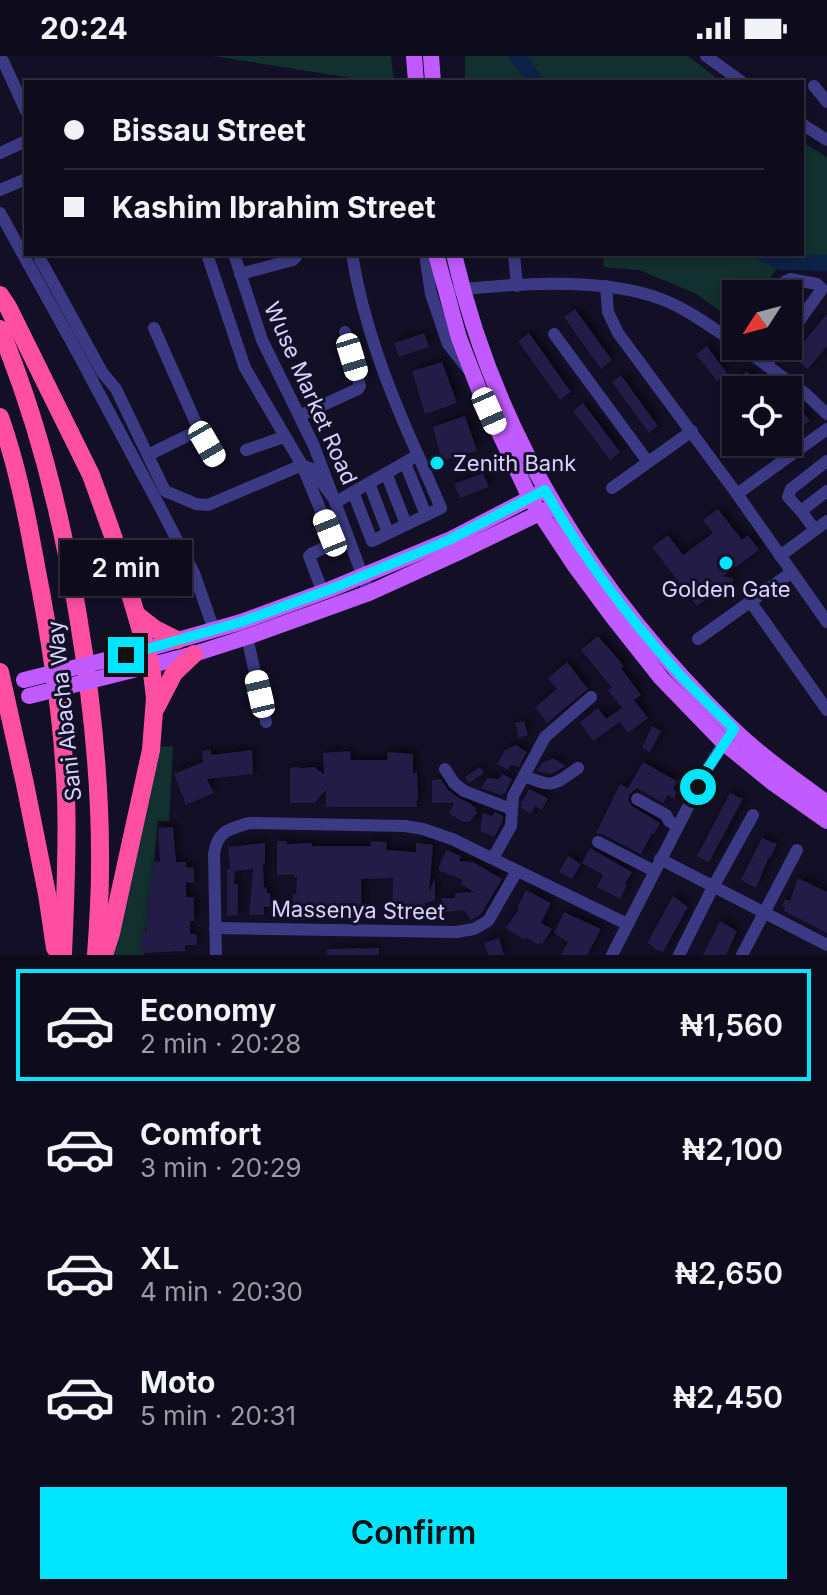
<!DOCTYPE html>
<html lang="en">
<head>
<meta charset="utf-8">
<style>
	:root { --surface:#0e0b1c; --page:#171425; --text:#f1f3f6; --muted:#9b9ba3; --line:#2e2b3b; --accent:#00e5ff }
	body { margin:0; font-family:Inter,sans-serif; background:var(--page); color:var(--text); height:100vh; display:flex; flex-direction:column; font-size:30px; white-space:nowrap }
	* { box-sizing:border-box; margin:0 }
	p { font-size:26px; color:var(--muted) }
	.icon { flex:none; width:44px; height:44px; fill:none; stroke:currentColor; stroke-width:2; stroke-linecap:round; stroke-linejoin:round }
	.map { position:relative; height:899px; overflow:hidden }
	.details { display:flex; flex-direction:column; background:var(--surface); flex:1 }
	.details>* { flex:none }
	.top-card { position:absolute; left:24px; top:24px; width:780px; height:176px; border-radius:0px; box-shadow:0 4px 12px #0003,0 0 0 2px var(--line); display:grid; align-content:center; height:176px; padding:0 40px; background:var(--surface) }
	.needle { width:52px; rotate:234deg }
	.tools { position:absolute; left:722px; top:224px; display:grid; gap:16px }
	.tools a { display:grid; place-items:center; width:80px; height:80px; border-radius:0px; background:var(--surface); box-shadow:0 4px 12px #0003,0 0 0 2px var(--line); font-size:40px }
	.end { position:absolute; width:36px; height:36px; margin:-18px; border:10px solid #00e5ff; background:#111; box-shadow:0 0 0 4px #111 }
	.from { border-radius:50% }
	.bubble { position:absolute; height:56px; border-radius:0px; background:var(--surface); box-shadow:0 4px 12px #0003,0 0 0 2px var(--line); font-size:26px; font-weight:600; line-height:56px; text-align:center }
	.car { position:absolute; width:24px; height:48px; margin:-24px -12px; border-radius:10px; box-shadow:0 0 6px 2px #0007; background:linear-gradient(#fff 24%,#345 0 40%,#fff 0 76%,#345 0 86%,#fff 0) }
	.top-card b { display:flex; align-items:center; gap:28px; height:76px; font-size:30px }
	.top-card b+b { border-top:2px solid var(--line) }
	.top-card i { width:20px; height:20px; background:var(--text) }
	ul { padding:14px 0 0; list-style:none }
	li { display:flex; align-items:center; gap:24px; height:112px; margin:0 16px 12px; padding:0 24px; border:4px solid transparent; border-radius:0px }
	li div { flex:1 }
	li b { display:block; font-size:30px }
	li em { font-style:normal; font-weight:600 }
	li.active { border-color:var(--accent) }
	li>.icon { width:72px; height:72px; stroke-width:1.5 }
	.button { display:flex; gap:16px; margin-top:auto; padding:16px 40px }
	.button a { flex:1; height:92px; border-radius:0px; background:var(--accent); color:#111; font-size:32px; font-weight:600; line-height:92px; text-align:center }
	.status { display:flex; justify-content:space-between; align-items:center; height:56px; padding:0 40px; background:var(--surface); direction:ltr }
	.status svg { height:22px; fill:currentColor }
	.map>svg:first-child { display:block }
</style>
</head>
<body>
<div class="status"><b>20:24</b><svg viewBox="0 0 49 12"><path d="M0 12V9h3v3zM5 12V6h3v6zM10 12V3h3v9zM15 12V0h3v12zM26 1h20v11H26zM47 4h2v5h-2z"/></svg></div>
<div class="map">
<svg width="827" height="899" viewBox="0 0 827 899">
	<defs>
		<filter id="shadow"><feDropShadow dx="3.5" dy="-3.5" stdDeviation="4" flood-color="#0009"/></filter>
	</defs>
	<rect width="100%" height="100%" fill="#130f26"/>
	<g fill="#12302f">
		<polygon points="213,0 391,0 394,26 376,26"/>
		<polygon points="465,0 688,0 722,26 465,26"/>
		<polygon points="802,86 827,101 827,213 779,210 757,238 736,238 735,266 695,237 639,214 604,211 603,198 802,198"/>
		<polygon points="173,690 169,765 158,765 144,899 113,899 156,691"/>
	</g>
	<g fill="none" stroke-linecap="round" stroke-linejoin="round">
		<g stroke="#0c2248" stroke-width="16">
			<polyline points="517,0 536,26"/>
			<polyline points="763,198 781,206 827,207"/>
		</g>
	</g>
	<g fill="#241b47" filter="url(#shadow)">
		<polygon points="575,253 612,304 601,313 564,261"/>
		<polygon points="827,258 827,290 808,313 792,300"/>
		<polygon points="424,277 429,291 399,301 394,287"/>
		<polygon points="529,277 571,336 560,344 518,285"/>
		<polygon points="707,290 727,317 717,325 696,298"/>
		<polygon points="442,306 457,347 425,358 412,315"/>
		<polygon points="747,315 762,334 740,334 733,325"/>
		<polygon points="621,319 658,370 649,377 612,326"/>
		<polygon points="583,347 620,396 610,404 573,355"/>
		<polygon points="799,351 810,365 788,382 788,359"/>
		<polygon points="465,360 477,395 442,405 433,371"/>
		<polygon points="483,417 489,431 460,442 454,428"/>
		<polygon points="718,453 742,484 748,479 759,494 723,520 733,522 732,530 715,542 713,539 697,550 652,491 668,479 683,499 713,477 703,464"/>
		<polygon points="598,580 624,610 621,612 641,639 634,644 648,662 628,677 620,666 593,685 580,666 598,652 606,663 622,652 608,634 612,632 581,594"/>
		<polygon points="567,606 588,633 547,667 535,651 557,633 548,622"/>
		<polygon points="524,665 528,679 519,682 515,667"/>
		<polygon points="652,670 661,675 650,696 642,692"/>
		<polygon points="516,689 527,696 519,711 511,709 508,714 497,708 505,694"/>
		<polygon points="211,694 211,699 252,694 253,718 207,723 214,737 186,749 174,718 203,706 202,695"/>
		<polygon points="350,695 351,704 387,704 388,696 413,698 413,717 417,716 418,745 416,745 417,751 326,751 326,734 314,747 290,747 290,713 293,711 303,712 314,711 324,718 323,697"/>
		<polygon points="553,702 566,710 551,718 537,715 542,707"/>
		<polygon points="643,706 677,725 673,733 677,736 674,743 668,739 663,747 637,732 630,738 628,744 632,750 660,767 654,778 652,777 641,798 602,778 596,777 620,728 628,732"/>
		<polygon points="480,711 484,717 469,727 465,721"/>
		<polygon points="502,718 512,723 505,737 501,739 481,732 487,722 499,723"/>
		<polygon points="441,723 448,734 459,742 471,748 476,752 475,755 478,756 469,766 464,766 449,758 454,747 432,747 432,724"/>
		<polygon points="529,733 548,742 542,754 535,750 531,758 521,752 522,744 523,745"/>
		<polygon points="730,737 743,743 709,806 697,800"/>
		<polygon points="495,756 503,760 502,767 494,781 482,776 480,772 483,757 492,760"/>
		<polygon points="173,771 176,806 186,806 186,811 194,812 194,827 186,826 186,841 194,841 194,865 190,865 190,878 196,878 197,889 185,889 185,895 142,897 141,876 147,876 147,842 149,842 154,805 160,806 158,772"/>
		<polygon points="762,782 777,788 770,802 769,801 756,832 741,824"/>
		<polygon points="277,785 287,785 287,788 312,787 312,790 371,790 371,785 387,786 386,794 416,796 416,787 433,789 429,836 435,822 435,844 425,847 425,854 407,854 408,860 392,860 393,822 361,823 362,860 312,861 312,864 292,864 293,838 296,838 297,821 294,821 294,819 277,819"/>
		<polygon points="265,787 265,807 263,808 264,831 267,832 267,837 270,837 271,851 264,851 264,859 249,859 253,813 235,815 234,828 238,828 238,859 227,860 227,813 230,813 228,791"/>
		<polygon points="590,792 632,816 625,828 627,829 620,843 597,831 603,819 582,807"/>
		<polygon points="446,794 461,800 459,805 473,806 502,823 481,858 471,864 464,854 446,856 445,849 442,849 442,842 454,842 456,837 474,836 461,828 463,824 438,814"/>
		<polygon points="568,800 581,808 572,823 559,816"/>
		<polygon points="798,822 827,836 827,877 784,855 785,851 782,850 785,843 790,845"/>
		<polygon points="526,834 551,847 541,867 552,873 542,888 540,887 538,889 526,881 524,884 506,872 519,853 517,852"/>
		<polygon points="673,840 688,851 663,896 654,893 654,891 647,887"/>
		<polygon points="564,856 601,873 587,899 561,899 568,886 554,877"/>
		<polygon points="720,865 737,875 726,899 703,899"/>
		<polygon points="499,882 504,899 488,899 484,887"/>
		<polygon points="379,892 379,899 327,899 327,893"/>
	</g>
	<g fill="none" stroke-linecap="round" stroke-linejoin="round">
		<g stroke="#3d3a85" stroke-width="12">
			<polyline points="706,0 742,26"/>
			<polyline points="3,5 26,55"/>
			<polyline points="814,30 827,46"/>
			<polyline points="802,68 827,84"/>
			<polyline points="0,97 26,85"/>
			<polyline points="0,134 26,123"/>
			<polyline points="0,157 76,294 161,453 194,517 214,574"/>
			<path d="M42,198L40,203L102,316L116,333L165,435L196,448L208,449L302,409L312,413L336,446L418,399C389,335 363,268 352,198"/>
			<polyline points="207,198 245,312 302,409 330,477 332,488 311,498"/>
			<polyline points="234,198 262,284 314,390 369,537"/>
			<polyline points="425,198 431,238 448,288 468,313"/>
			<polyline points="514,198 517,230"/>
			<polyline points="240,218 293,204 296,201 295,198"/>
			<polyline points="606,230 608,256 618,277 737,438 827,566"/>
			<path d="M456,234C517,227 604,221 661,243C688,253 712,272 736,287"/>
			<polyline points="775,238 786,225 790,223 817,228 822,233 788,280"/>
			<polyline points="154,272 199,374 215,402"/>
			<polyline points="554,278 648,406"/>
			<polyline points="740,290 806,338 827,358"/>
			<polyline points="766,309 780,290"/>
			<polyline points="301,359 358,333 360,330 345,276"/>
			<polyline points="246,394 284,381"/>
			<polyline points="148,399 199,374"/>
			<polyline points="405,407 426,459"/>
			<polyline points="386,417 406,468"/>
			<polyline points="369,427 388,477"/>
			<polyline points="612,432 692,375"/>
			<polyline points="353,436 372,485 441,452 418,399"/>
			<polyline points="737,438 827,373"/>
			<polyline points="801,455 788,441 791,433 827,405"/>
			<polyline points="815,474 801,455 827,435"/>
			<polyline points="309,500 323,537"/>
			<polyline points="780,500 827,465"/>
			<polyline points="750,545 827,654"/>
			<polyline points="247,581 266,666"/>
			<polyline points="698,583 792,516"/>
			<polyline points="445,713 454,727 464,735 511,753"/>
			<path d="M524,720C554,732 552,730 578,712"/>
			<polyline points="637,743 666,759 669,765 678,770"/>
			<polyline points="598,786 654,815"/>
			<polyline points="493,802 511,770 513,740 545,681 591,641"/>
			<polyline points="660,803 827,889"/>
			<polyline points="215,872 456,876 474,873 488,865 517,815"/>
			<path d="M216,899L214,798C217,775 229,773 249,767L405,770L423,773L452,783L627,868"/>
			<polyline points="612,899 708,712 727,682"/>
			<polyline points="679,899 713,831 753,759"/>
			<polyline points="742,899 797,794"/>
		</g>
		<g stroke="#c25bff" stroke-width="16">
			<polyline points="414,0 416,26"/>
			<polyline points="431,0 433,26"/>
			<polyline points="436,198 459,282 480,336 530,442 575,510 612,560 661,622 724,687 773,727 827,765"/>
			<path d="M454,198C496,382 597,541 732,672C761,700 794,723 827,747"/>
			<polyline points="126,599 241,566 331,533 449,484 540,437"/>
			<polyline points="129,615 194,598 247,581 369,537 457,497 548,453"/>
		</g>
		<g stroke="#ff4fa3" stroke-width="18">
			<polyline points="0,239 8,251 91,419 113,480 151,609 155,642 151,694 111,877 104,899"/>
			<path d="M0,273C38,365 62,461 78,560C92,644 101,729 100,814C100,842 98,871 96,899"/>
			<path d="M0,361C17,409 27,460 36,510C51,586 63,662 66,740C68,793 65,846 63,899"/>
			<polyline points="137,559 155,573 177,584"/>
			<polyline points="0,616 25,728 47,838 55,892"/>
			<polyline points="156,652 174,617 194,598"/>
		</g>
		<g stroke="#c25bff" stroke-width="16">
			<polyline points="24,624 126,599"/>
			<polyline points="29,640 129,615"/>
		</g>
	</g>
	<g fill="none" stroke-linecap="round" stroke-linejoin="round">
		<path stroke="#00e5ff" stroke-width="10" d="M126,599L241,566L331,533L449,484L545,434C578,494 627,560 673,611C692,633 714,653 734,673L708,712L698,731"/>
	</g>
	<g fill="#00e5ff" stroke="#130f26" stroke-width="3">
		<circle cx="437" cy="407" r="8"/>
		<circle cx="726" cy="507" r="8"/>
	</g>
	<g text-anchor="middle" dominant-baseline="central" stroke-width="6" stroke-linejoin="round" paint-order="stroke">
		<g font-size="22" fill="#d9d4ff" stroke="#130f26">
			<text transform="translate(311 337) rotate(66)">Wuse Market Road</text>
			<text transform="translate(64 655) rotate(-96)">Sani Abacha Way</text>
			<text transform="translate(358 854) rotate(1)">Massenya Street</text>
		</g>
		<g font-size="22" fill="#d9d4ff" stroke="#130f26" text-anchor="start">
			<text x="453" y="407">Zenith Bank</text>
			<text x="726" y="533" text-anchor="middle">Golden Gate</text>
		</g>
	</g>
</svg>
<div class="tools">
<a><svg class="needle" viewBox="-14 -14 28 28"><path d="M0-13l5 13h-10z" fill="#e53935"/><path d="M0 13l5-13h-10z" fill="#9b9ba3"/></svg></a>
<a><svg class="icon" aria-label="locate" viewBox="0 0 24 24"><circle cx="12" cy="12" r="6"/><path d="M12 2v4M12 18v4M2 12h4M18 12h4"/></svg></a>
</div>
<i class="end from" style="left:698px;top:731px"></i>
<i class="end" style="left:126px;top:599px"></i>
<div class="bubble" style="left:60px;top:484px;width:132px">2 min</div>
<i class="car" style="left:352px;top:301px;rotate:163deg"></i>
<i class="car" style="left:489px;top:355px;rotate:156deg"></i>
<i class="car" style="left:207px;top:388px;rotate:150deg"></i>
<i class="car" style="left:330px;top:477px;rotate:338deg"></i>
<i class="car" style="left:260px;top:638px;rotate:347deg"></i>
<div class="top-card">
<b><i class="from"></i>Bissau Street</b>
<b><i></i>Kashim Ibrahim Street</b>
</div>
</div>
<section class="details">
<ul>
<li class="active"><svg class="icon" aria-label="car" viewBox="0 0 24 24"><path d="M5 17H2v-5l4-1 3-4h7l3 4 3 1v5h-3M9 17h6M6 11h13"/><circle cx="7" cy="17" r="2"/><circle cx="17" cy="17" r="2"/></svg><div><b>Economy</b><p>2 min · 20:28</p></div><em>₦1,560</em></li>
<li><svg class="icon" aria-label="car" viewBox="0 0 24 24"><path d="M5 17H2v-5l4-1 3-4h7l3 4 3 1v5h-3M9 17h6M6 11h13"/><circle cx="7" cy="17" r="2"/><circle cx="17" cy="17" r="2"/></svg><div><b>Comfort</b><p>3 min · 20:29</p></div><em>₦2,100</em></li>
<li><svg class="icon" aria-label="car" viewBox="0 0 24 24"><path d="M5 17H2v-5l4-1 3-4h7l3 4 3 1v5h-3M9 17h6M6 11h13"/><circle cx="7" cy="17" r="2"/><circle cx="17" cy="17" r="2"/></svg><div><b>XL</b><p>4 min · 20:30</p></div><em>₦2,650</em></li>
<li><svg class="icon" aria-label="car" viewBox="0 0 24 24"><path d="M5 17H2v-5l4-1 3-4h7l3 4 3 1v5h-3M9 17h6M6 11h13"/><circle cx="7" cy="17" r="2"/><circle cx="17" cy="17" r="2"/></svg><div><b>Moto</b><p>5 min · 20:31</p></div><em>₦2,450</em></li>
</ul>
<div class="button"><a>Confirm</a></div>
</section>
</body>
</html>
